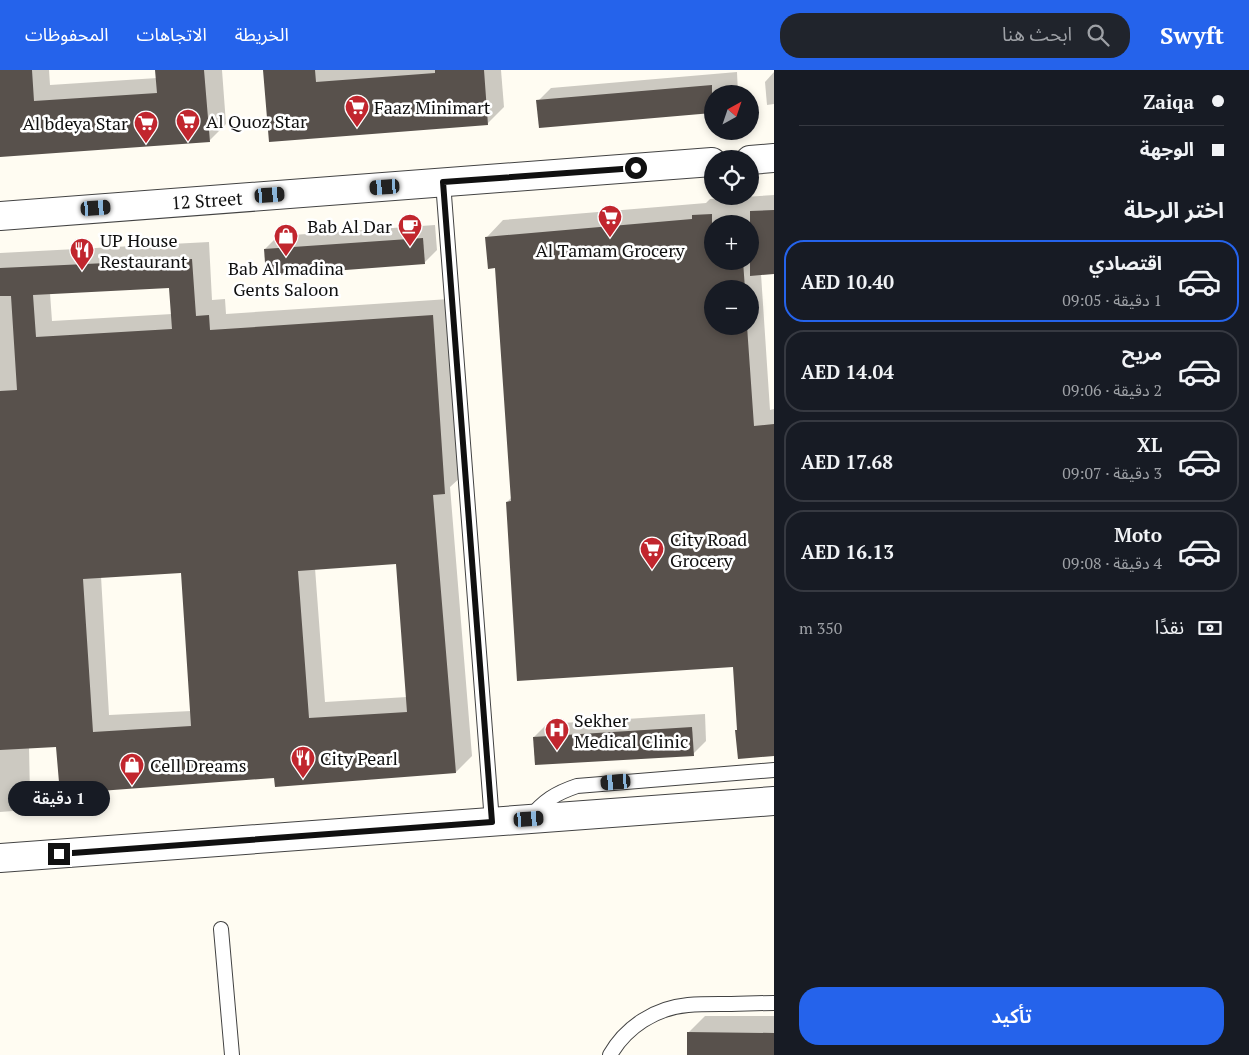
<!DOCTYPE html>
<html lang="ar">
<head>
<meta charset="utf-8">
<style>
	:root { --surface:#171b24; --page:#20242c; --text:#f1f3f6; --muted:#9ea1a6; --line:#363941; --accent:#2563eb }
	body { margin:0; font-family:"PT Serif","Noto Sans Arabic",serif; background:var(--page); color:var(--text); direction:rtl; height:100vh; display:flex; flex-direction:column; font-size:19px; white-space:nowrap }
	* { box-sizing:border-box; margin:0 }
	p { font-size:16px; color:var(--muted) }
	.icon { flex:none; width:28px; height:28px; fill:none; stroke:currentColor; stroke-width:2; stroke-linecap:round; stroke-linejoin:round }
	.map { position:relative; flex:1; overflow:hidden; direction:ltr }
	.details { display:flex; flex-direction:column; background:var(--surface); width:475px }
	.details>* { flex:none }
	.banner { display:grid; align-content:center; height:110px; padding:0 25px; background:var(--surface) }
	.needle { width:32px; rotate:40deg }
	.controls { position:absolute; left:704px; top:15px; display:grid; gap:10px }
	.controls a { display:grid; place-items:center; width:55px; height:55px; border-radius:50%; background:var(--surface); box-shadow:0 2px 8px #0003; font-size:25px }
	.end { position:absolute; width:22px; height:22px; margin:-11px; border:6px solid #101010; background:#fff; box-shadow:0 0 0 2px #fff }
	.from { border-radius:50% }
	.bubble { position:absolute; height:35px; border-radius:18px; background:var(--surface); box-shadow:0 2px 8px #0003; font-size:16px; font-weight:600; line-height:35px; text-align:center; direction:rtl }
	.car { position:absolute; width:15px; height:30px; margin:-15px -8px; border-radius:6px; box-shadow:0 0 4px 1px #0007; background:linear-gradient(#222 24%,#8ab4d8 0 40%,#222 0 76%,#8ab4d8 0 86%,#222 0) }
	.banner b { display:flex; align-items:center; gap:18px; height:48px; font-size:19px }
	.banner b+b { border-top:1px solid var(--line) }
	.banner i { width:12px; height:12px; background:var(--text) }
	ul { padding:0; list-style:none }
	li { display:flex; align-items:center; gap:15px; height:82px; margin:0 10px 8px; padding:0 15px; border:2px solid var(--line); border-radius:20px }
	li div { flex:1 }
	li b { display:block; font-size:19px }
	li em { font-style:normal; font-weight:600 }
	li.on { border-color:var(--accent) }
	li>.icon { width:45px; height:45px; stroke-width:1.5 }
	h2 { padding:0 25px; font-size:22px; line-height:60px }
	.pay { display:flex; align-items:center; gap:12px; height:55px; padding:0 25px; font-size:19px }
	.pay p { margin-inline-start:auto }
	.action { display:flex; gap:10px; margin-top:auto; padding:10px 25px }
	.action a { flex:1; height:58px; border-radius:20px; background:var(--accent); color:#fff; font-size:20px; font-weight:600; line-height:58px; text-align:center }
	header { display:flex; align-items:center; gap:30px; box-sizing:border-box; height:70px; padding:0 25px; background:var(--accent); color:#fff }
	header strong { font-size:24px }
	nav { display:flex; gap:28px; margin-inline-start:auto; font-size:18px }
	.search { width:350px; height:45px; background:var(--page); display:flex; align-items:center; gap:12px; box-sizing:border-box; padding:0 18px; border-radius:20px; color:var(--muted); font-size:19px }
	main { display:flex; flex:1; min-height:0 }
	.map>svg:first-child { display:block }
</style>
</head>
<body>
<header>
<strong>Swyft</strong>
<div class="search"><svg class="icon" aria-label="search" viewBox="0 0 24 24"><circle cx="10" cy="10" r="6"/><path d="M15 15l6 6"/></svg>ابحث هنا</div>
<nav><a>الخريطة</a><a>الاتجاهات</a><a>المحفوظات</a></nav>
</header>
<main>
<section class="details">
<div class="banner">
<b><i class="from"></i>Zaiqa</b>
<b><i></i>الوجهة</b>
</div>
<h2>اختر الرحلة</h2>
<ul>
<li class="on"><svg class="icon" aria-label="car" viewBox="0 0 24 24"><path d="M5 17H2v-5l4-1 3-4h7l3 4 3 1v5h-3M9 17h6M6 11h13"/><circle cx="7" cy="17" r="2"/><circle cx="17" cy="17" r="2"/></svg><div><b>اقتصادي</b><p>1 دقيقة · 09:05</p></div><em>AED 10.40</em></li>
<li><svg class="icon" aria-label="car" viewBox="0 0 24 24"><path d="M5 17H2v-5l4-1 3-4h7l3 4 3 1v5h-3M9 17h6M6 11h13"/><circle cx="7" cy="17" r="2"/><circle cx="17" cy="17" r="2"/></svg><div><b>مريح</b><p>2 دقيقة · 09:06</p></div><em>AED 14.04</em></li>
<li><svg class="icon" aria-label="car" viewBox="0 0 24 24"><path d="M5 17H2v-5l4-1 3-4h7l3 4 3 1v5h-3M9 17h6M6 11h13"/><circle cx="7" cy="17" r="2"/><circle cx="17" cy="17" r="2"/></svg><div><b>XL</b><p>3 دقيقة · 09:07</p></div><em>AED 17.68</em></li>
<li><svg class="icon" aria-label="car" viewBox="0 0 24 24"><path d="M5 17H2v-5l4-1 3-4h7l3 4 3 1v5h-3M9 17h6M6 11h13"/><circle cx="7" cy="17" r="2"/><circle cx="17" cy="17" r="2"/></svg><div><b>Moto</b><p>4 دقيقة · 09:08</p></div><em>AED 16.13</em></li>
</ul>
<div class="pay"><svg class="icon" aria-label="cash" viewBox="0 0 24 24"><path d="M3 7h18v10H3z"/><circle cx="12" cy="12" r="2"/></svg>نقدًا<p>350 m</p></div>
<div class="action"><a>تأكيد</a></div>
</section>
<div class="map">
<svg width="774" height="985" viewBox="0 0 774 985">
	<rect width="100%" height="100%" fill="#fffcf2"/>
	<g fill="#0003" fill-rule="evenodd">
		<polygon points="0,0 49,0 50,15 157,8 156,0 222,0 226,54 209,71 0,86"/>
		<polygon points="264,0 501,0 504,37 487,54"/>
		<polygon points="737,2 738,24 712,24 712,42 540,56 538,31 551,18"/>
		<polygon points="774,2 774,34 767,35 765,12"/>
		<path d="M774,125V203L761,204L770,340L774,339V685L738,659L734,596L507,432L512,427L496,197L487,167L503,150L706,133L710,129ZM712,154H750V191H712ZM712,219H750V256H712Z"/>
		<polygon points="435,155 437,180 424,193 265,179 278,166"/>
		<path d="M209,172L212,230L225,229L226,244L449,229L462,406L450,417L472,686L456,702L275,707L57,675L29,677L30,724L13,741L0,742V183ZM171,217L172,244L52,251L50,223ZM398,493L407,627L325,632L315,498ZM182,501L191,641L109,645L101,506Z"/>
		<polygon points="705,644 706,671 693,684 534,667 547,654"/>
		<polygon points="705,946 774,946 774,985 688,985 688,963"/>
	</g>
	<g fill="#58514c" fill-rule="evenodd">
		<polygon points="0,0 32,0 34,31 157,23 155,0 204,0 210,72 0,87"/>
		<polygon points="263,0 315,0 316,12 435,3 435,0 484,0 488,55 269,72"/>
		<polygon points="712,15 712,43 539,58 536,30"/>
		<polygon points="774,140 774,204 750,206 750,141"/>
		<polygon points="712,144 712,191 743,191 745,219 712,219 712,256 747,256 754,356 774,354 774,686 738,689 735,660 737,660 733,597 517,611 506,432 511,431 495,198 488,199 485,167 692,149 692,145"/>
		<polygon points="423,168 425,194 266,206 264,179"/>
		<path d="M192,189L196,246L209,245L210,260L433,245L445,424L433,425L456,703L275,717L274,708L60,724L56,677L0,680V321L17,320L11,226H0V198ZM169,218L172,259L36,267L33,225ZM396,494L407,642L309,648L298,501ZM181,503L191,656L93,662L83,509Z"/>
		<polygon points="692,657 694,686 535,695 533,667"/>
		<polygon points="687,962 774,963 774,985 687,985"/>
	</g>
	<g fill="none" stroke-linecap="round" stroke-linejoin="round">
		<defs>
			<g id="service">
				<polyline points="443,112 492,752"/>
				<path d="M529,749C543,731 556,723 577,716L774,700"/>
				<polyline points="221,859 232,985"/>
				<path d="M610,985C626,957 655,938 688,935C699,934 709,934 720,934C738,934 756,933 774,933"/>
			</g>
			<g id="minor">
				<polyline points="750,90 774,88"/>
				<polyline points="0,146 712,92"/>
				<polyline points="0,788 774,731"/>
			</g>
		</defs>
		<use href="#service" stroke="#434343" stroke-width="16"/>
		<use href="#minor" stroke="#434343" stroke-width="30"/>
		<use href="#service" stroke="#fff" stroke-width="14"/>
		<use href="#minor" stroke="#fff" stroke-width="28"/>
	</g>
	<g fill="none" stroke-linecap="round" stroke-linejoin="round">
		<polyline stroke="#101010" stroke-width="6" points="59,784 492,752 443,112 636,98"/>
	</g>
	<defs>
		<symbol id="supermarket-pin" viewBox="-11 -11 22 30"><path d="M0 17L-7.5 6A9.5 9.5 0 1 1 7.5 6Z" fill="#c1262e" stroke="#fff"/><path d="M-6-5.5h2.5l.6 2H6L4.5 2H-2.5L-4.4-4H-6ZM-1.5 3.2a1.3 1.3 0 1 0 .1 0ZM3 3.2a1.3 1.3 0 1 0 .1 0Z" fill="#fff"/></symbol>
		<symbol id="cafe-pin" viewBox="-11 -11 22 30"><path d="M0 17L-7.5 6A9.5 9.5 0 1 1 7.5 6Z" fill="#c1262e" stroke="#fff"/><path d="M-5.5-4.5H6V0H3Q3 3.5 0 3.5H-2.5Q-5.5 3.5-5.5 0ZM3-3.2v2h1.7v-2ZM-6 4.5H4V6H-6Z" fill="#fff"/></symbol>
		<symbol id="shop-pin" viewBox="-11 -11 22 30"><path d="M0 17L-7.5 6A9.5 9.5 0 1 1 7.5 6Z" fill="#c1262e" stroke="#fff"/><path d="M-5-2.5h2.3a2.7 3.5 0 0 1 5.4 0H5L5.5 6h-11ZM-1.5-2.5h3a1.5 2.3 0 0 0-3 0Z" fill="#fff"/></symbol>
		<symbol id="restaurant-pin" viewBox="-11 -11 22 30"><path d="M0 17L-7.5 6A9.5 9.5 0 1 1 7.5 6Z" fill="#c1262e" stroke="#fff"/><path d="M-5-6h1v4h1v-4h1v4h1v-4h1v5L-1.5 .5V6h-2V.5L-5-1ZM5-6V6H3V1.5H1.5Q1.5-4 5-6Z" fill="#fff"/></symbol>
		<symbol id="hospital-pin" viewBox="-11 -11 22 30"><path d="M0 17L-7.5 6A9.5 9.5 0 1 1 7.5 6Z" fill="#c1262e" stroke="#fff"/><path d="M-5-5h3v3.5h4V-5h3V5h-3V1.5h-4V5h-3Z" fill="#fff"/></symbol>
	</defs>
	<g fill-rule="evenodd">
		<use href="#supermarket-pin" x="343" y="23" width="28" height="38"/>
		<use href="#supermarket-pin" x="174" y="37" width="28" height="38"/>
		<use href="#supermarket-pin" x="132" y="39" width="28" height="38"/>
		<use href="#supermarket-pin" x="596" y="133" width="28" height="38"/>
		<use href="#cafe-pin" x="396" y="142" width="28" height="38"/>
		<use href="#shop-pin" x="272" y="152" width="28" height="38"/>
		<use href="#restaurant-pin" x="68" y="166" width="28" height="38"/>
		<use href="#supermarket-pin" x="638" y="465" width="28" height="38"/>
		<use href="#hospital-pin" x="543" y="646" width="28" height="38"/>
		<use href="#restaurant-pin" x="289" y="674" width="28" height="38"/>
		<use href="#shop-pin" x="118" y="681" width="28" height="38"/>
	</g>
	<g text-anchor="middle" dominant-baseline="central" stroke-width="5" stroke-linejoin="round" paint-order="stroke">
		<g font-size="18" fill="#101010" stroke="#fff" text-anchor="start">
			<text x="374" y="37">Faaz Minimart</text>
			<text x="206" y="51">Al Quoz Star</text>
			<text x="128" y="53" text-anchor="end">Al bdeya Star</text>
			<text x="392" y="156" text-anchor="end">Bab Al Dar</text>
			<text x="100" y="170">UP House<tspan x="100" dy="21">Restaurant</tspan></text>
			<text x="610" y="180" text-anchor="middle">Al Tamam Grocery</text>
			<text x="286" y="198" text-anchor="middle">Bab Al madina<tspan x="286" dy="21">Gents Saloon</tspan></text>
			<text x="670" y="469">City Road<tspan x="670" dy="21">Grocery</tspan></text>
			<text x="574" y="650">Sekher<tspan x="574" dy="21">Medical Clinic</tspan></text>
			<text x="320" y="688">City Pearl</text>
			<text x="150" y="695">Cell Dreams</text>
		</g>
		<g font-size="18" fill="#101010" stroke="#fff">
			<text transform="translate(207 130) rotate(-4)">12 Street</text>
		</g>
	</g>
</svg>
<div class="controls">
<a><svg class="needle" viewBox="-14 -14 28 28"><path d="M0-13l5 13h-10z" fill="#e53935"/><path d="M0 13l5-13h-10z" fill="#9ea1a6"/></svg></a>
<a><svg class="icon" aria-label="locate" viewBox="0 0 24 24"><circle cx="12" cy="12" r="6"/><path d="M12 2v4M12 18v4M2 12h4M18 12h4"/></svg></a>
<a>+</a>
<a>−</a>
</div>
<i class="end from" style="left:636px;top:98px"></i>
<i class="end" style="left:59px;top:784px"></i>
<div class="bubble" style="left:8px;top:711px;width:102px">1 دقيقة</div>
<i class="car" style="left:385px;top:117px;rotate:266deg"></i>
<i class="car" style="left:270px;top:125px;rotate:86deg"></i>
<i class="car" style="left:96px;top:138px;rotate:86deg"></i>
<i class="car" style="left:616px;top:712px;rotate:265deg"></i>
<i class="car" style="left:529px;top:749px;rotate:86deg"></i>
</div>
</main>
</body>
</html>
